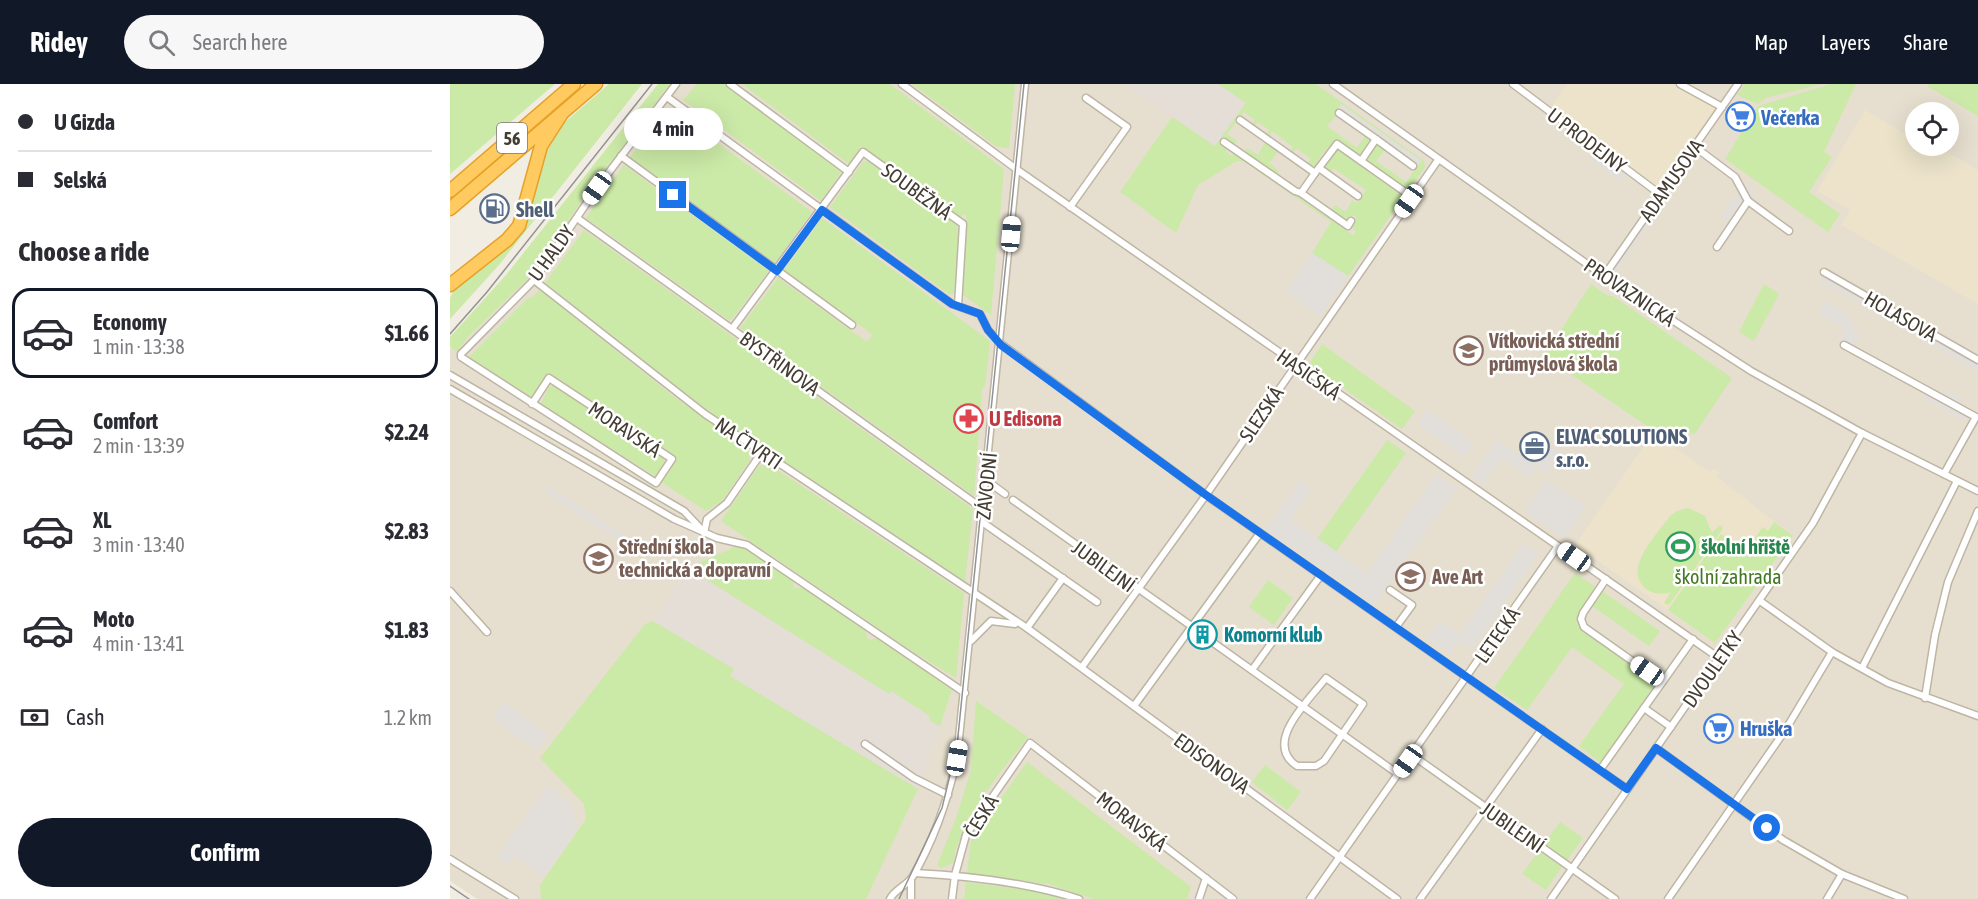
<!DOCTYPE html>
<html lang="en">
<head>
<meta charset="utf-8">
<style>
	:root { --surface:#fff; --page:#f7f7f7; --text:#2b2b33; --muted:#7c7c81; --line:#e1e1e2; --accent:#111827 }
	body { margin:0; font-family:"Asap Condensed",sans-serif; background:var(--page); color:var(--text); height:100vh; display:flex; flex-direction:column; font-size:22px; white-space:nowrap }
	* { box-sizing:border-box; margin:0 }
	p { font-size:20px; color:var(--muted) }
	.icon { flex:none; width:33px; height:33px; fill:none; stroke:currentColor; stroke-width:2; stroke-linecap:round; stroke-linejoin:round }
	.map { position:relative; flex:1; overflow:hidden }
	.side { display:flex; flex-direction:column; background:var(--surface); width:450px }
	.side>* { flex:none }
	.banner { display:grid; align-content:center; height:132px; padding:0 18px; background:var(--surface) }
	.fabs { position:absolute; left:1455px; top:18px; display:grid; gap:12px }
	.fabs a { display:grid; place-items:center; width:54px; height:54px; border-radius:50%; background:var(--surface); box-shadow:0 6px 24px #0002; font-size:30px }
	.end { position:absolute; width:27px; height:27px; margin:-14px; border:8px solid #1a73e8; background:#fff; box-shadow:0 0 0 3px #fff }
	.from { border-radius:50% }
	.bubble { position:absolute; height:42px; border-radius:21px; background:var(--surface); box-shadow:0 6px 24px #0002; font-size:20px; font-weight:700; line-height:42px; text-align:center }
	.car { position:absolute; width:18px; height:36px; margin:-18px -9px; border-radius:8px; box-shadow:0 0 4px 2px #0007; background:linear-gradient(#fff 24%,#345 0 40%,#fff 0 76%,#345 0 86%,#fff 0) }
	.banner b { display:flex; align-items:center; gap:21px; height:57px; font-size:22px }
	.banner b+b { border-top:2px solid var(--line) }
	.banner i { width:15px; height:15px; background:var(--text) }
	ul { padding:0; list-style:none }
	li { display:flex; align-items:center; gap:18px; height:90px; margin:0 12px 9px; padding:0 6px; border:3px solid transparent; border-radius:18px }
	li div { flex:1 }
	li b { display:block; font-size:22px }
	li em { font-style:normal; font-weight:700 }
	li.on { border-color:var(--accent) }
	li>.icon { width:54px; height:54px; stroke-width:1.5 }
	h2 { padding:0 18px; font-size:27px; line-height:72px }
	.pay { display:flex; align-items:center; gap:15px; height:66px; padding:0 18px; font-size:22px }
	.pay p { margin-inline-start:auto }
	.cta { display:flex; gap:12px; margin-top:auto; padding:12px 18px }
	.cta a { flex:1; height:69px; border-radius:36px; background:var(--accent); color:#fff; font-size:24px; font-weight:700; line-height:69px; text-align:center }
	header { display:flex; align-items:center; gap:36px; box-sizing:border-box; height:84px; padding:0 30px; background:var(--accent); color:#fff }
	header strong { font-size:28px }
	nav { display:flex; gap:33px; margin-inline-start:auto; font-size:21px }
	.search { width:420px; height:54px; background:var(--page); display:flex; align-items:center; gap:15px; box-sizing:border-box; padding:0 21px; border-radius:33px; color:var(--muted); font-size:22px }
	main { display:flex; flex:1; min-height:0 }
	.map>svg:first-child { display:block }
</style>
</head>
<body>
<header>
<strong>Ridey</strong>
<div class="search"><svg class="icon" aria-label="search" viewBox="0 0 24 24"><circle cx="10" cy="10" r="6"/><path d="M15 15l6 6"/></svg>Search here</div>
<nav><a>Map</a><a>Layers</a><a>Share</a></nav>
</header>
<main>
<section class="side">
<div class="banner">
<b><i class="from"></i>U Gizda</b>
<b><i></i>Selská</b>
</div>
<h2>Choose a ride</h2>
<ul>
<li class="on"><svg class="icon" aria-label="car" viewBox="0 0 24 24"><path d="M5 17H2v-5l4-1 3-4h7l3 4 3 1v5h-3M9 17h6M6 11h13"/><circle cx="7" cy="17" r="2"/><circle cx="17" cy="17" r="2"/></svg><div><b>Economy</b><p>1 min · 13:38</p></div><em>$1.66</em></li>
<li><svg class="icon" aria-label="car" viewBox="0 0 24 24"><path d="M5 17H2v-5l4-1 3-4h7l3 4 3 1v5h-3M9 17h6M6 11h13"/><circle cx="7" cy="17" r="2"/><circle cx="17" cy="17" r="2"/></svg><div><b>Comfort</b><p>2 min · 13:39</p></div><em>$2.24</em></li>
<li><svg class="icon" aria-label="car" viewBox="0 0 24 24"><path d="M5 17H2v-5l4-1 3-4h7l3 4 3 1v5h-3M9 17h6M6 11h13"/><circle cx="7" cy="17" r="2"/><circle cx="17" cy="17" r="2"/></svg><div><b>XL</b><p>3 min · 13:40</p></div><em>$2.83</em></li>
<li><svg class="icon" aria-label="car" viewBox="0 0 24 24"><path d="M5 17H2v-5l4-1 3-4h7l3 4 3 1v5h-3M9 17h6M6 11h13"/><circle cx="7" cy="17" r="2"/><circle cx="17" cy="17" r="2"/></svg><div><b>Moto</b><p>4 min · 13:41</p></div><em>$1.83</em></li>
</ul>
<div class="pay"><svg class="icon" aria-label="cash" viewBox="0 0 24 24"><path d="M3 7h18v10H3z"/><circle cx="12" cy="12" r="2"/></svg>Cash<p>1.2 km</p></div>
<div class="cta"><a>Confirm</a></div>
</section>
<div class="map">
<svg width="1528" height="815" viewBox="0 0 1528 815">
	<rect width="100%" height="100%" fill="#f2ede2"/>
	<path fill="#e6dfcf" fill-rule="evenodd" d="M220,0H1528V815H27L0,797V265L17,254L79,194L138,108ZM1466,28H1498V62H1466Z"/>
	<g fill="#e4ded7">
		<polygon points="674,0 768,0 796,19 765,62"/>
		<polygon points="238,484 438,609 441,607 480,632 479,636 490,642 468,705 280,592 284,585 203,537"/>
	</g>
	<g fill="#ece3ca">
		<polygon points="1117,0 1230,0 1272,23 1211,111 1098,27"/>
		<polygon points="1415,26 1457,51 1461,46 1465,49 1466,62 1487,62 1528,86 1528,220 1391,141 1400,126 1367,107"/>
		<polygon points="1203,349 1260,388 1263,385 1269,389 1267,393 1343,452 1265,559 1125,461"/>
	</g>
	<g fill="#cbe9a7">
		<polygon points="0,0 105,0 0,90"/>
		<polygon points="159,0 192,0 49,181 0,235 0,214 6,203 59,162 100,51"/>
		<polygon points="208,0 220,0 138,108 79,194 17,254 7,268 0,263 0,253 56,191"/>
		<polygon points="247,0 274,0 392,87 371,117 233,16"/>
		<polygon points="292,0 440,0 554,85 541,231 512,210 516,131 514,130 511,133 503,129 411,62 399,80"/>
		<polygon points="462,0 565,0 559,64 547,63"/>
		<path d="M768,0H866L974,77L975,83L960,105L955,104L918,77L917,73L924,62L929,61L935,66L926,77L956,98L971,77L891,20L885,29L886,32L877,42L907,64L915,52L920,55L911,71C895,67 895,51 878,64C873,68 868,74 866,81L862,82L858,79L861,75L846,64L843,69L840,67L843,63L822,47L819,52L816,50L819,46L808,38L805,42L802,40L805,36L794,28L777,50L787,57L784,61L773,53L770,58L777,64L776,68L780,71L786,70L903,151L906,148L901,142L906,133L903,131L898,136L882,126L885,121L896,128L902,116L907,119L916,106L883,84L880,88L874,83L886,64L942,105L953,110L954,113L898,192L862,169L881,138L793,77H787L748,101L726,149L670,108L722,33L765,62L796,19Z"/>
		<polygon points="1295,0 1371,0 1316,14 1308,20 1287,11"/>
		<polygon points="1381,0 1406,0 1374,68 1382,73 1359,108 1390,130 1378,148 1275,75 1308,22"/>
		<polygon points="1479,0 1528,0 1528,32 1477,2"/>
		<polygon points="219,23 362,128 325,179 180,73"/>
		<polygon points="815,58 829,67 819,79 829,87 826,90 795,68 797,64 808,71"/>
		<polygon points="414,77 420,77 506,139 509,151 504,209 500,211 380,123"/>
		<polygon points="174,81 319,187 280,237 136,134"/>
		<polygon points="372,134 540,257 535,302 532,305 524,412 290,244 328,194 417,258 423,251 334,186"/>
		<polygon points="134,146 523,425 515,498 256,325 95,199"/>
		<polygon points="1141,200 1158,212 1163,212 1282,294 1244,351 1234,344 1222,359 1094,272"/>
		<polygon points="1314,200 1329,210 1304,257 1289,248"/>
		<polygon points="90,206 223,312 298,365 300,376 273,416 256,427 211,398 225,375 97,290 81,315 18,274 79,213 81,214"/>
		<polygon points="872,260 965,327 952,345 859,280"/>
		<polygon points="104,301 214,373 215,381 207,393 90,321 99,303"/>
		<polygon points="937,356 956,369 886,468 867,455"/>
		<polygon points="314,379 320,381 514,509 506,594 457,564 271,437 308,383"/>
		<path d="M1238,424L1255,432L1262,449L1270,441L1273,444L1219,521L1214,519L1221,508C1212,511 1201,510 1194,503C1174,483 1208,449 1220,432L1227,427Z"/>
		<polygon points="1324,438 1343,452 1265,559 1218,526 1271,450 1291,464 1301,452 1305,454 1313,443 1318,447"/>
		<polygon points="291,460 343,496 344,504 355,504 416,547 417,554 420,556 427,554 502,606 490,642 479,636 480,632 441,607 439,610 238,484"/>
		<polygon points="1125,489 1147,504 1130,528 1129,542 1209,599 1152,680 1129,662 1174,600 1122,563 1077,626 1044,604"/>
		<polygon points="818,496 843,514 824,541 799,523"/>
		<polygon points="1152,507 1210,547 1199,562 1142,522"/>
		<polygon points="203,537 284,585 280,592 468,705 416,815 91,815 90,801 136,735 134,720 90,674 195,540"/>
		<path d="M526,617L578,653C550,690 511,732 503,779L491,784L487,781L506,734L521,686Z"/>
		<polygon points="577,678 741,803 737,815 644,815 598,800 517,789 521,756"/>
		<polygon points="815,681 851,708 837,726 802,698"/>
		<polygon points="1110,738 1133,754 1117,776 1094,760"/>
		<polygon points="1089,767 1112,783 1096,806 1072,790"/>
		<polygon points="516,798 590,808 616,815 514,815"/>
	</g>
	<g fill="#e2dfdb">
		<polygon points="891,20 972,77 968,81 888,25"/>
		<polygon points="1245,63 1250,67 1164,190 1158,186"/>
		<polygon points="1149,65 1179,87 1171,98 1141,75"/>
		<polygon points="1298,100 1307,118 1304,121 1298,117 1283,139 1271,132 1291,104"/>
		<polygon points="862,169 898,192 870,232 836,208"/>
		<polygon points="1374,188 1528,276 1528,288 1370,197"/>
		<polygon points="1376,217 1400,233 1402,244 1410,250 1403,266 1394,261 1391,250 1394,243 1369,230"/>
		<polygon points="1496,306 1512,315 1507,323 1517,328 1513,336 1475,315 1478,307 1491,314"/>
		<polygon points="978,326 1024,359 1014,373 968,340"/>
		<polygon points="1047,355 1087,383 1102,363 1111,369 1096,390 1087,383 1080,394 1052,374 1033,401 1021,393"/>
		<polygon points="986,390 1006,405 924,521 816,445 850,397 861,405 840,435 917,489"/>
		<polygon points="1095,396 1136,422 1115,454 1075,428"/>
		<polygon points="98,402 174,451 170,457 95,408"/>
		<polygon points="1073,460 1088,470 1022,565 1009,557 1000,570 976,554 989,536 1010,550"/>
		<polygon points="54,618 98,651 86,666 42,634"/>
		<polygon points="98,701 123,721 123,737 130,742 94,793 65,772 57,780 47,773"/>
	</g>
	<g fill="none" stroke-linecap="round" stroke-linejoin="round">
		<polyline stroke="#cfcabf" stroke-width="6" stroke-dasharray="6 3" stroke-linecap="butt" points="747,546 758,555"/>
		<defs>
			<g id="street">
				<polyline points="280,0 399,88"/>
				<polyline points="452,0 569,87 1269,574"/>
				<polyline points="883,0 1154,192 1301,287 1412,349 1528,407"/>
				<polyline points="1063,0 1211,111"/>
				<polyline points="1230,0 1272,23"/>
				<polyline points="217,13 502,220 530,230 538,246 550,259 760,414 1177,705"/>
				<polyline points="889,29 926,55"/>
				<polyline points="790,36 865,89 887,60 962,113"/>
				<polyline points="774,58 845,107 851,109 865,89"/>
				<polyline points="1245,63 1285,93 1298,117 1267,163"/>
				<polyline points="171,72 402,241"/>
				<polyline points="911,77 926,55 963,82"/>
				<polyline points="869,84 908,112"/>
				<polyline points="851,109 898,142 901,137"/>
				<polyline points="1298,117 1339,147"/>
				<polyline points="620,123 677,43 636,14"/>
				<polyline points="127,134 533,425"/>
				<polyline points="1374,188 1528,276"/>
				<polyline points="1154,192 1288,0"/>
				<polyline points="84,196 255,330 577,544 947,815"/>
				<polyline points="282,245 413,68 513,140 508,222"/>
				<polyline points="1394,261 1526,333 1494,390"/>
				<polyline points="0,291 234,427 252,446"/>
				<polyline points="0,305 224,435 267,454 297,461 515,609"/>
				<polyline points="82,320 99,294 222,375 206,399 11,273 11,270 84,196 147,104 226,0"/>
				<polyline points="536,396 555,410"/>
				<polyline points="563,416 747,546"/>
				<polyline points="532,438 647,518"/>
				<polyline points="254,449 257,435 277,419 312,368"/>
				<polyline points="1156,495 1133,529 1131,535 1134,543 1212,598"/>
				<polyline points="940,506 962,521 946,543"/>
				<polyline points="0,507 37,548"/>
				<polyline points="1310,517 1382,568 1438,599 1528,632"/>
				<polyline points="577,544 613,494"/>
				<polyline points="758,555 948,690"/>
				<polyline points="521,557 541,537 565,540"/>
				<polyline points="632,583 756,411 988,76"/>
				<polyline points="1412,584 1507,397"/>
				<polyline points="802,586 871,491"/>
				<path d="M876,594L913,620L874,677L866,682H847C812,659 859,616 876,594Z"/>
				<polyline points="1475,614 1485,551 1498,498 1528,427"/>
				<polyline points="684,622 810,449"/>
				<polyline points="1194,624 1221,643"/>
				<polyline points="415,660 464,694 498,711"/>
				<polyline points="1206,664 1333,756 1392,790 1454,815"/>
				<polyline points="962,671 1165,815"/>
				<polyline points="1150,686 1243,555"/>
				<polyline points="0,775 65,815"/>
				<path d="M465,789C520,792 576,798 629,815"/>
				<polyline points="461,796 461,815"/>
				<path d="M440,815C445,805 457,802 463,792C484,756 498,715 507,674L575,0"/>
				<polyline points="502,815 505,791 516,751 580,659 783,815"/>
				<polyline points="749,815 756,794"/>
				<polyline points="860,815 1108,462"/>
				<polyline points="970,815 1092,645"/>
				<polyline points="1101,815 1363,439 1412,349"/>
				<polyline points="1218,815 1336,645 1382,568"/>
				<polyline points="1377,815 1392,790"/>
			</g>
			<g id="highway">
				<polyline points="0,107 124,0"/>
				<polyline points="0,125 146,0"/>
				<polyline points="0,201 57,156 69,142 91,62 111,31"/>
			</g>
		</defs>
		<use href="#street" stroke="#beb5a4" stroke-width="9"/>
		<use href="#highway" stroke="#e6a128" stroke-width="15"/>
		<use href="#street" stroke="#fff" stroke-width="6"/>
		<use href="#highway" stroke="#ffcb60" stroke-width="12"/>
		<g stroke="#939393" stroke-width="1.5">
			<polyline points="0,250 37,208 202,0"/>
			<polyline points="0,802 19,815"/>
			<polyline points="449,815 492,724 507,662 574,0"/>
		</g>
	</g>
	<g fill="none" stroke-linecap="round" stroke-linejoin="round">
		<polyline stroke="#1a73e8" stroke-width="8" points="223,111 327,187 372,126 502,220 530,230 538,246 551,261 756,411 1177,705 1206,664 1317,744"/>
	</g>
	<defs>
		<symbol id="supermarket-ring" viewBox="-11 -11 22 22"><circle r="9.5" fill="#fff" stroke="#3f7fe0" stroke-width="1.5"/><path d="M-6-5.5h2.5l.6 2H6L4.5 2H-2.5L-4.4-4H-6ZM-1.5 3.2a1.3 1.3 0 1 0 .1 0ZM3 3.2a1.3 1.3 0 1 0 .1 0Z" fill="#3f7fe0"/></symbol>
		<symbol id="fuel-ring" viewBox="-11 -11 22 22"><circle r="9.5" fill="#fff" stroke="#5c6f8a" stroke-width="1.5"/><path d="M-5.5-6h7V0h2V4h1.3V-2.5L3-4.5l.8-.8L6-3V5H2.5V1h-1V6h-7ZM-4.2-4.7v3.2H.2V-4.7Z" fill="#5c6f8a"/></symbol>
		<symbol id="university-ring" viewBox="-11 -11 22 22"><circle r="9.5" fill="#fff" stroke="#8d6e63" stroke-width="1.5"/><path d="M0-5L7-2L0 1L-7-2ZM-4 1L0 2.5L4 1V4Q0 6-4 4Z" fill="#8d6e63"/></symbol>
		<symbol id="pharmacy-ring" viewBox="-11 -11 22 22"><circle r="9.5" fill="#fff" stroke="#e0444e" stroke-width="1.5"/><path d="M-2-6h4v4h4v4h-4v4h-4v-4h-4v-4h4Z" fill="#e0444e"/></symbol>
		<symbol id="office-ring" viewBox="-11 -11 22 22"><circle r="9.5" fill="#fff" stroke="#5c6f8a" stroke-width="1.5"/><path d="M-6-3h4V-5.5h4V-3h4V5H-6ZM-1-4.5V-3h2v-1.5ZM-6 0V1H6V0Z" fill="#5c6f8a"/></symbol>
		<symbol id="stadium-ring" viewBox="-11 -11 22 22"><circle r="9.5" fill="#fff" stroke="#2e9e5b" stroke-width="1.5"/><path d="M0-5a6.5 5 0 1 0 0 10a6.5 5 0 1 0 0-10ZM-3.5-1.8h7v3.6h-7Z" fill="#2e9e5b"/></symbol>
		<symbol id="school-ring" viewBox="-11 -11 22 22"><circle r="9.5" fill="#fff" stroke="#8d6e63" stroke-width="1.5"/><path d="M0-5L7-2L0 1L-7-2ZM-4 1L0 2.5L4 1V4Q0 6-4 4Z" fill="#8d6e63"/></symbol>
		<symbol id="building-ring" viewBox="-11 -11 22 22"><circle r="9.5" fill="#fff" stroke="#0f9aa8" stroke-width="1.5"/><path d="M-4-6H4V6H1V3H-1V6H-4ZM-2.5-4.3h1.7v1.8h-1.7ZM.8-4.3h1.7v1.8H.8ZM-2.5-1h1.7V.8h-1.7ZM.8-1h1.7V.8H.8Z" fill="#0f9aa8"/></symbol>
	</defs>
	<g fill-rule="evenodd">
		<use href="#supermarket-ring" x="1274" y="16" width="33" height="33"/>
		<use href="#fuel-ring" x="28" y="108" width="33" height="33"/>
		<use href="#university-ring" x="1002" y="250" width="33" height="33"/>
		<use href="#pharmacy-ring" x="502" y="318" width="33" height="33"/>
		<use href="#office-ring" x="1068" y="346" width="33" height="33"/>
		<use href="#stadium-ring" x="1214" y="446" width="33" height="33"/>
		<use href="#school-ring" x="132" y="458" width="33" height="33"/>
		<use href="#school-ring" x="944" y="476" width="33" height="33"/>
		<use href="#building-ring" x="736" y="534" width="33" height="33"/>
		<use href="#supermarket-ring" x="1252" y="628" width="33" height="33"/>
	</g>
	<g text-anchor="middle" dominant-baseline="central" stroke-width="5" stroke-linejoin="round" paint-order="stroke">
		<rect fill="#fff" stroke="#7c7770" stroke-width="1.5" x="47" y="39" width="30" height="30" rx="4.5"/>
		<g font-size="18" font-weight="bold" fill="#443d32">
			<text x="62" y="54">56</text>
		</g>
		<g font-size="20" font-weight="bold" fill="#366cbe" stroke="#fff" text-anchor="start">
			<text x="1311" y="33">Večerka</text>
			<text x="1290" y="644">Hruška</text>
		</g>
		<g font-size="20" fill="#443d32" stroke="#fff">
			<text transform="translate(1137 56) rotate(37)">U PRODEJNY</text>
			<text transform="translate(1221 96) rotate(-55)">ADAMUSOVA</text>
			<text transform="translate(467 107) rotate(36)">SOUBĚŽNÁ</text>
			<text transform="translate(101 169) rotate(-54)">U HALDY</text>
			<text transform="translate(1180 208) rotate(34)">PROVAZNICKÁ</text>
			<text transform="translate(1451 232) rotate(30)">HOLASOVA</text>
			<text transform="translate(330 279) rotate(36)">BYSTŘINOVA</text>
			<text transform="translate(859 290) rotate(35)">HASIČSKÁ</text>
			<text transform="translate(811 330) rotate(-56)">SLEZSKÁ</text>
			<text transform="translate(175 345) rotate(34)">MORAVSKÁ</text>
			<text transform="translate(299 359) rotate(34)">NA ČTVRTI</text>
			<text transform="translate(536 402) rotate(-84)">ZÁVODNÍ</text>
			<text transform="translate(654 482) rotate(36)">JUBILEJNÍ</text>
			<text transform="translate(1047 551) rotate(-55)">LETECKÁ</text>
			<text transform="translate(1262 585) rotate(-55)">DVOULETKY</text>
			<text transform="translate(762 679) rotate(36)">EDISONOVA</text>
			<text transform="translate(531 732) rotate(-58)">ČESKÁ</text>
			<text transform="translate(682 737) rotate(38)">MORAVSKÁ</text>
			<text transform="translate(1063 743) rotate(35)">JUBILEJNÍ</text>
		</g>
		<g font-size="20" font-weight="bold" fill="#4e5e75" stroke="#fff" text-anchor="start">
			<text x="66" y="125">Shell</text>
			<text x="1106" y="352">ELVAC SOLUTIONS<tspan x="1106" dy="23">s.r.o.</tspan></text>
		</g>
		<g font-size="20" font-weight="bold" fill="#785e54" stroke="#fff" text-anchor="start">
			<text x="1039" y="256">Vítkovická střední<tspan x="1039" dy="23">průmyslová škola</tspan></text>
			<text x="169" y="462">Střední škola<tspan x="169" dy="23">technická a dopravní</tspan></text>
			<text x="982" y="492">Ave Art</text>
		</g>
		<g font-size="20" font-weight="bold" fill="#be3a42" stroke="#fff" text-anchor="start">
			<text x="539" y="334">U Edisona</text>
		</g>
		<g font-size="20" font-weight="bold" fill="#27864d" stroke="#fff" text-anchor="start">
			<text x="1251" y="462">školní hřiště</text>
		</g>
		<g font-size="20" fill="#437823" stroke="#fff">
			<text x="1278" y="492">školní zahrada</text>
		</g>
		<g font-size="20" font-weight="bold" fill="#0d838f" stroke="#fff" text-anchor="start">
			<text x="774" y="550">Komorní klub</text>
		</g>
	</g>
</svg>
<div class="fabs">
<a><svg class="icon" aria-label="locate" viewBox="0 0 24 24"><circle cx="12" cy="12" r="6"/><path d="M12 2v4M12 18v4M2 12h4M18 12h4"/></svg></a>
</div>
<i class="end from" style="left:1317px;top:744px"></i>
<i class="end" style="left:223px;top:111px"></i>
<div class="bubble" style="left:174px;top:24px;width:99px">4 min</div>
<i class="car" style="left:147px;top:104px;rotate:215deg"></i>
<i class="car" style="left:959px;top:117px;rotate:215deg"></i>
<i class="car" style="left:561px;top:150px;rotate:5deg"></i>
<i class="car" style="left:1124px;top:473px;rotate:305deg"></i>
<i class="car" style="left:1197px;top:587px;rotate:305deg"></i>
<i class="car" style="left:507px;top:674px;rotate:9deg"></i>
<i class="car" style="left:958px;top:677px;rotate:215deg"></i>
</div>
</main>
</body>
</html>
